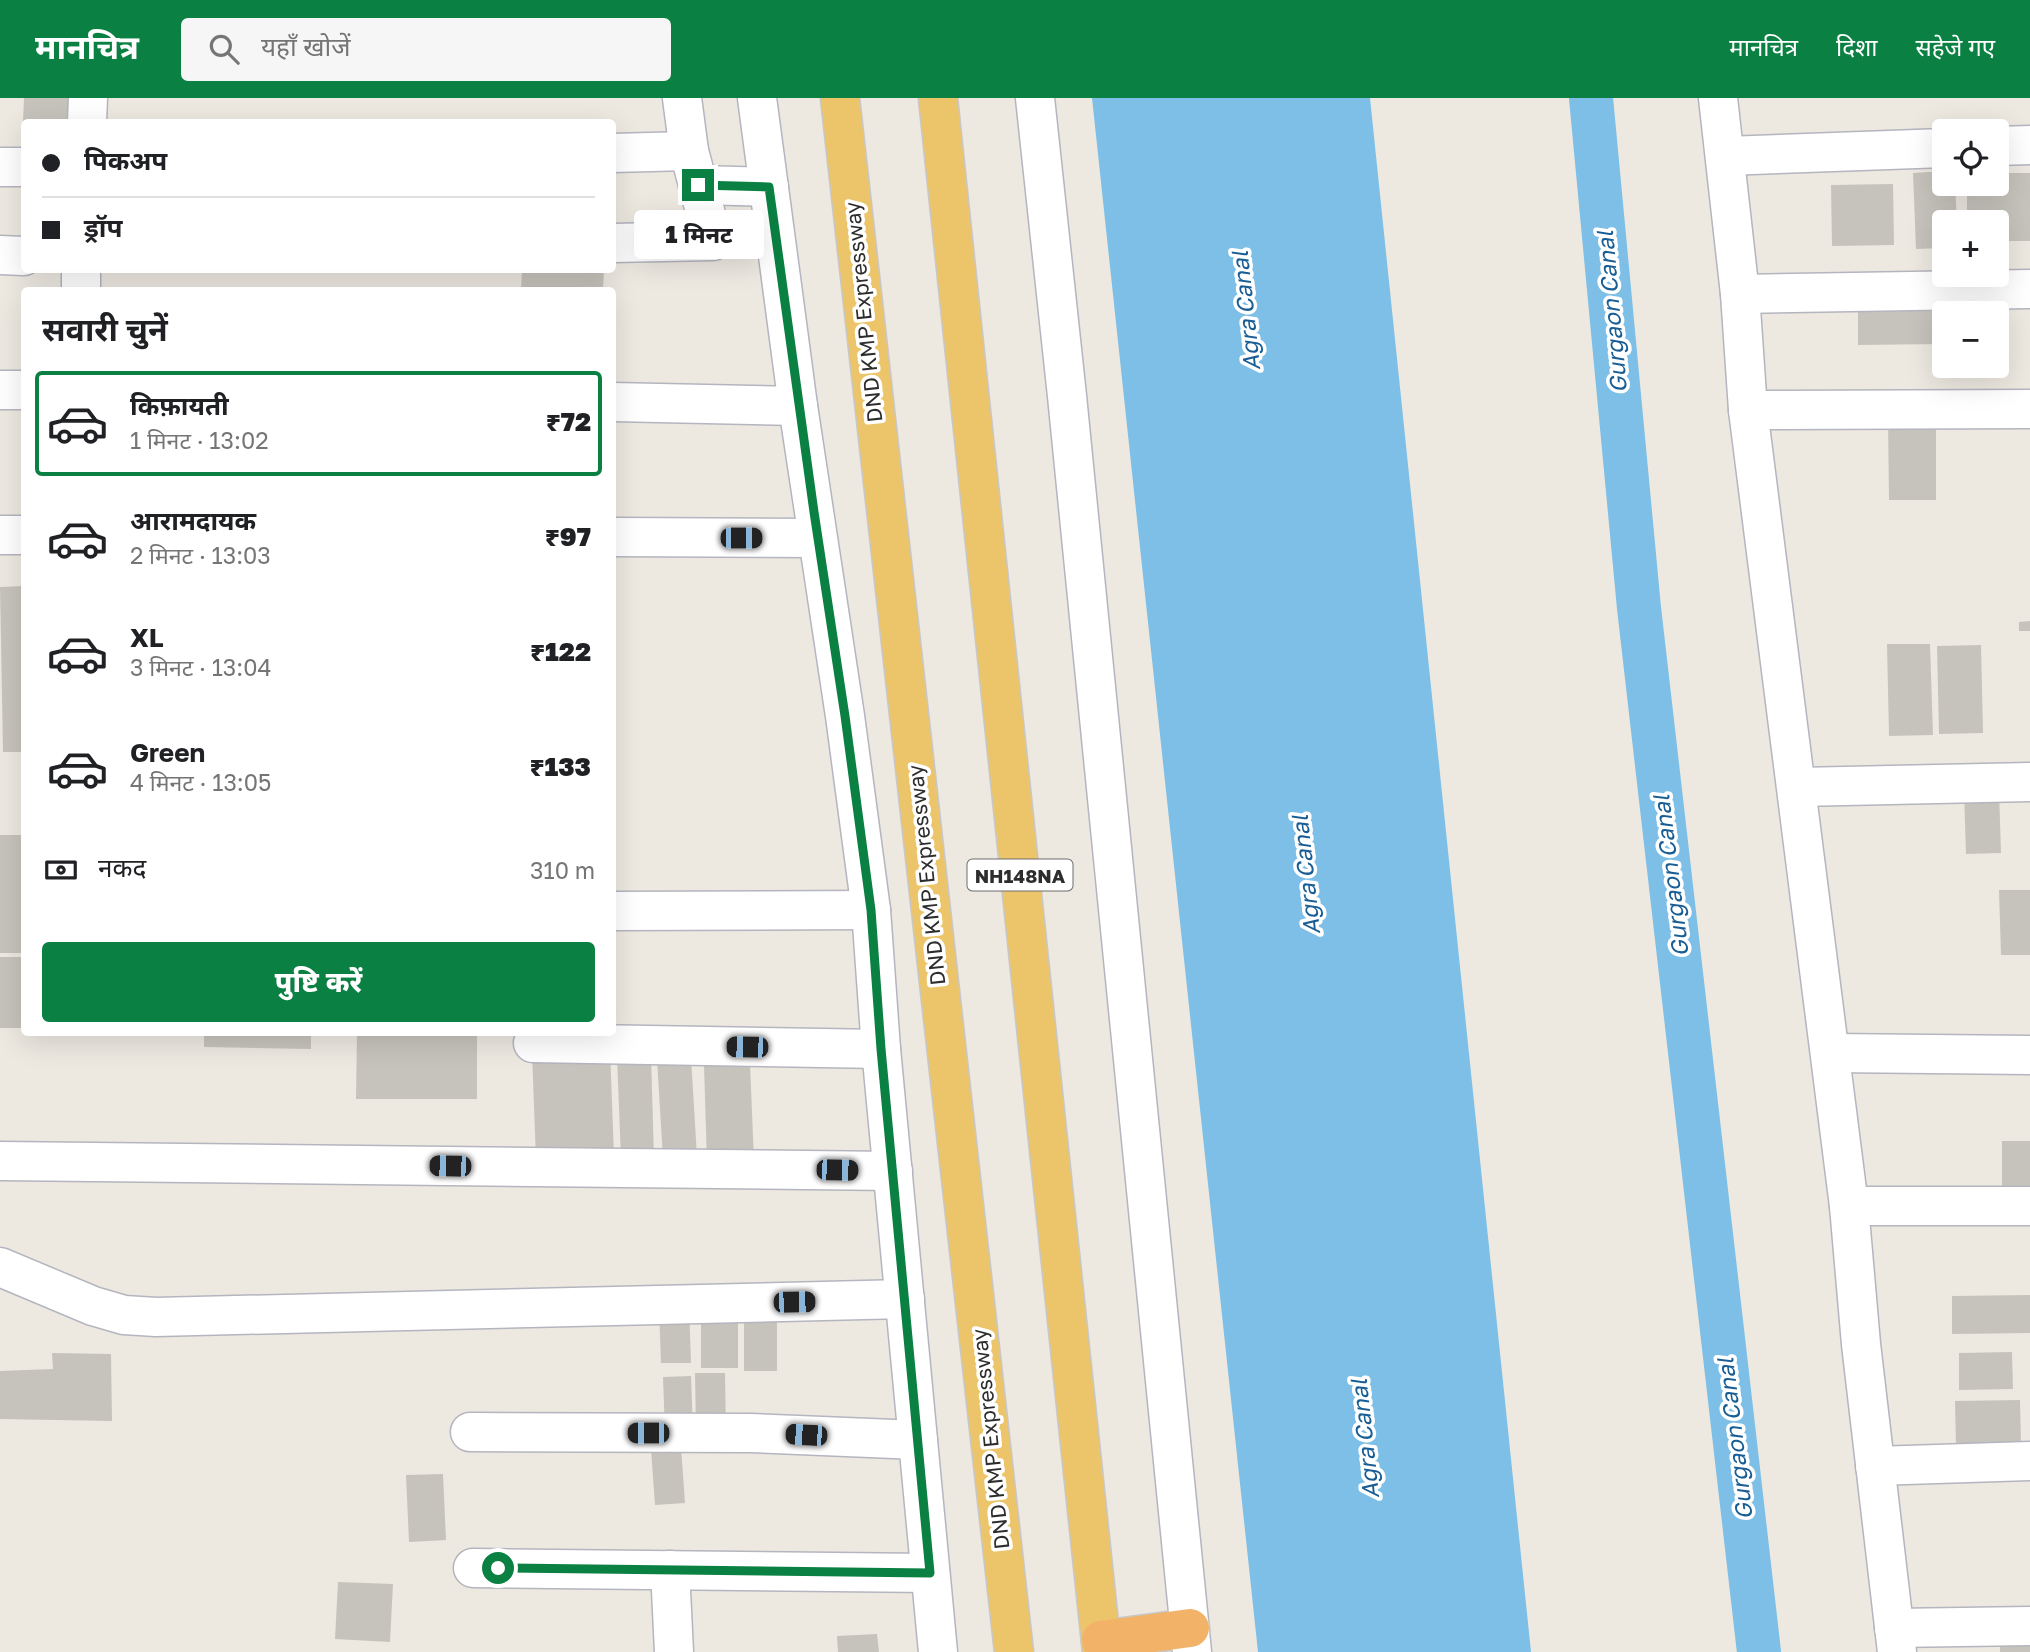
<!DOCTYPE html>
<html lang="hi">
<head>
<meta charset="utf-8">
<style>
	:root { --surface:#fff; --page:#f6f6f6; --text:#202124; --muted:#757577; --line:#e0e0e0; --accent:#0b8043 }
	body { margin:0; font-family:"Golos Text","Noto Sans Devanagari",sans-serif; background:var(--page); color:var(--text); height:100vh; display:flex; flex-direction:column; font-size:26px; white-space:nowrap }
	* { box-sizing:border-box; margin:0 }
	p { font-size:23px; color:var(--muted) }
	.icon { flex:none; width:38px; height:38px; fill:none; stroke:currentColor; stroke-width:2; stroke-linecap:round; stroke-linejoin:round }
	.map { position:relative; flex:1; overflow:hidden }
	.drawer { position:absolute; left:21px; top:189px; width:595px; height:749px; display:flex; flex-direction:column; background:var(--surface); border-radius:7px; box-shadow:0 7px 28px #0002 }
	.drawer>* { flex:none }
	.hud { position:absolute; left:21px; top:21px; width:595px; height:154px; border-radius:7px; box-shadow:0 7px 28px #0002; display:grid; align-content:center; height:154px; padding:0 21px; background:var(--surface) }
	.controls { position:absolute; left:1932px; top:21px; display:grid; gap:14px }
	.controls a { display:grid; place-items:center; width:77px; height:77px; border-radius:7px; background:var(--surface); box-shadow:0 7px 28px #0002; font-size:35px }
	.end { position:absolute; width:32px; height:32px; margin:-16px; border:9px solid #0b8043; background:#fff; box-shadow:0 0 0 4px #fff }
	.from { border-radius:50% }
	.bubble { position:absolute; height:49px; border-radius:7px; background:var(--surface); box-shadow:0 7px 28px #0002; font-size:23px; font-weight:800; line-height:49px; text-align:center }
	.car { position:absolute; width:21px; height:42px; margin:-21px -10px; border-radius:9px; box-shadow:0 0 5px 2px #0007; background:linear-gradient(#222 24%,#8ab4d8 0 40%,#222 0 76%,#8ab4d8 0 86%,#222 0) }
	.hud b { display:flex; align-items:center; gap:24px; height:66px; font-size:26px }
	.hud b+b { border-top:2px solid var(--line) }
	.hud i { width:18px; height:18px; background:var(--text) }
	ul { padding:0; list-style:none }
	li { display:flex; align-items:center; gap:21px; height:105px; margin:0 14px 10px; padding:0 7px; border:4px solid transparent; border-radius:7px }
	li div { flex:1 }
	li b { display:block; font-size:26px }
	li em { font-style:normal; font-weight:800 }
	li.current { border-color:var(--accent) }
	li>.icon { width:63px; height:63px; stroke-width:1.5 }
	h2 { padding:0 21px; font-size:32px; line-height:84px }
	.pay { display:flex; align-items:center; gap:18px; height:77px; padding:0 21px; font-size:26px }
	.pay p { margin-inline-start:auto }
	.primary-button { display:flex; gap:14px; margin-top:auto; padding:14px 21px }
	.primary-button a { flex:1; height:80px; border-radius:7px; background:var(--accent); color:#fff; font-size:28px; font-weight:800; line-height:80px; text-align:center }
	header { display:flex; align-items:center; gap:42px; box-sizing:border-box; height:98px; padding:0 35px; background:var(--accent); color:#fff }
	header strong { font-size:33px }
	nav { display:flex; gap:38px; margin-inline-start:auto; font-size:24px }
	.search { width:490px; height:63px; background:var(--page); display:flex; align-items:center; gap:18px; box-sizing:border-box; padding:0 24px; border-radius:7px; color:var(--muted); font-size:26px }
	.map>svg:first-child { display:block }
</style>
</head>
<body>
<header>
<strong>मानचित्र</strong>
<div class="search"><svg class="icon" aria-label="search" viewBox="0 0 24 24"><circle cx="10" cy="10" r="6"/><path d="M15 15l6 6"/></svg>यहाँ खोजें</div>
<nav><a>मानचित्र</a><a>दिशा</a><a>सहेजे गए</a></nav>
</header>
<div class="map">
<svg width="2030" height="1554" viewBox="0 0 2030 1554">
	<rect width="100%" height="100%" fill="#ede9e1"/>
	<polygon fill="#7dbfe6" points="1092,0 1370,0 1531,1554 1258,1554"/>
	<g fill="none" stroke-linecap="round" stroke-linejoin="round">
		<polyline stroke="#7dbfe6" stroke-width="44" points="1591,0 1639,510 1759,1554"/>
	</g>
	<g fill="#c6c3bc">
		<polygon points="24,0 69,0 68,24 23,24"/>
		<polygon points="1944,73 1944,86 1955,86 1957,124 1944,124 1944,150 1916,151 1913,75"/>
		<polygon points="1997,75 2030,75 2030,143 1997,143 1997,124 1967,124 1967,86 1997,86"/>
		<polygon points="1893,86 1894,147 1832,148 1831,87"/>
		<polygon points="522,172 604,172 603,192 521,192"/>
		<polygon points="1944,207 1944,246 1858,247 1858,208"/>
		<polygon points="1998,210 1998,215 1955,215 1955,211"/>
		<polygon points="1888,320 1936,320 1936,402 1889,402"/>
		<polygon points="24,488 24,654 3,654 0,489"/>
		<polygon points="2030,523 2030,533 2019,533 2019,524"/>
		<polygon points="1887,546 1930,546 1933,637 1889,638"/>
		<polygon points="1981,547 1983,635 1939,636 1937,548"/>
		<polygon points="1999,692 2001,755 1966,756 1964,693"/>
		<rect x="0" y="737" width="24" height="118"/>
		<polygon points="1999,792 2030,792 2030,857 2001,857"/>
		<rect x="0" y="859" width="24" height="71"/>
		<polygon points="204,934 311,934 311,951 204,949"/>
		<polygon points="357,934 477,934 477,1001 356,1001"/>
		<polygon points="610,951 614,1058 536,1061 532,955"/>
		<polygon points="651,957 654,1060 621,1061 617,958"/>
		<polygon points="691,959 697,1059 663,1061 657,961"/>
		<polygon points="750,965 754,1064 707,1065 704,967"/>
		<rect x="2002" y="1043" width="28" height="55"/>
		<polygon points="2030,1197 2030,1235 1952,1236 1952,1198"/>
		<polygon points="689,1209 691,1265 661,1265 659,1210"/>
		<rect x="701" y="1211" width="37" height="59"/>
		<rect x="744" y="1216" width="33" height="57"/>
		<polygon points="2012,1254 2013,1291 1959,1292 1959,1255"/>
		<polygon points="52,1255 111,1256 112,1323 0,1321 0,1273 53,1271"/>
		<polygon points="695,1275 725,1275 726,1333 696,1333"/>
		<polygon points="691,1278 693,1333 665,1334 663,1279"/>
		<polygon points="2020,1302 2021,1348 1956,1349 1955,1303"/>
		<polygon points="681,1349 685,1405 655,1407 651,1351"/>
		<polygon points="443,1376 446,1442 409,1444 406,1377"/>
		<polygon points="338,1484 393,1486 390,1544 335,1541"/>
		<rect x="2000" y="1535" width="30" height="19"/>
		<polygon points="877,1536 879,1554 838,1554 837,1538"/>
	</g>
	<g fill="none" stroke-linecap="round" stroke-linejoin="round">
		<defs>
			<g id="minor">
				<polyline points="87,24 88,0"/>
				<polyline points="1997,48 2030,47"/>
				<polyline points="612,55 689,53"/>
				<polyline points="1726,58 1944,50"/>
				<polyline points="0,69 24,69"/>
				<polyline points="698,87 769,89"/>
				<polyline points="612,145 713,143 689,53 682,0"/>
				<polyline points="0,157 24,158"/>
				<polyline points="81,192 81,172"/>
				<polyline points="1740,196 2030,191"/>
				<polyline points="0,292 24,292"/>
				<polyline points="612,304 798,308"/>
				<polyline points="1748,312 2030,311"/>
				<polyline points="0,437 24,437"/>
				<polyline points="612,439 817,440"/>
				<polyline points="1798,689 2030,684"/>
				<polyline points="612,813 871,812"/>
				<polyline points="533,945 881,951"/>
				<polyline points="1831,955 2030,957"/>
				<polyline points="0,1063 893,1073"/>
				<polyline points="1849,1108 2030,1108"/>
				<polyline points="0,1169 93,1208 124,1217 156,1219 905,1201"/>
				<polyline points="470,1334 750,1335 918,1342"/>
				<polyline points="1875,1368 2030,1363"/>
				<polyline points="473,1470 930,1475"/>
				<polyline points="670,1472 674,1554"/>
				<polyline points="1894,1530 2030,1528"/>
			</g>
			<g id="tertiary">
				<polyline points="757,0 798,308 845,618 871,812 881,951 938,1554"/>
				<polyline points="1035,0 1067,298 1192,1554"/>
				<polyline points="1718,0 1740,196 1748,312 1849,1108 1861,1246 1897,1554"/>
			</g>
			<g id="trunk">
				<polyline points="840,0 1014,1554"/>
				<polyline points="938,0 1102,1554"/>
			</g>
			<polyline id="motorway" points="1101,1542 1190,1530"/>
		</defs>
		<use href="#minor" stroke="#b4b5bf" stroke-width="41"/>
		<use href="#tertiary" stroke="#b4b5bf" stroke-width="41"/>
		<use href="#trunk" stroke="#c8c8c8" stroke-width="41"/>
		<use href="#motorway" stroke="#c8c8c8" stroke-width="41"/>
		<use href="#minor" stroke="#fff" stroke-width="38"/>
		<use href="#tertiary" stroke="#fff" stroke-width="38"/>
		<use href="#trunk" stroke="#ecc46a" stroke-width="38"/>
		<use href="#motorway" stroke="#f2b267" stroke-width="38"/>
	</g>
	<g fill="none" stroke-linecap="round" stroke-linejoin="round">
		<polyline stroke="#0b8043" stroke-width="9" points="498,1470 930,1475 881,951 871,812 845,618 814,414 769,89 698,87"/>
	</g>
	<g text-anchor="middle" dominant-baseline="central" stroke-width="7" stroke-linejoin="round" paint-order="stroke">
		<rect fill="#fff" stroke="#6c6c6c" stroke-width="2" x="967.5" y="761.5" width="105" height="31" rx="5"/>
		<g font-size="19" font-weight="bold" fill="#2d2d2d">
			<text x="1020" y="777">NH148NA</text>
		</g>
		<g font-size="21" fill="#2d2d2d" stroke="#fff">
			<text transform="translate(863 214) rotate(-96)">DND KMP Expressway</text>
			<text transform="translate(926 777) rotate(-96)">DND KMP Expressway</text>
			<text transform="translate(990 1341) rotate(-96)">DND KMP Expressway</text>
		</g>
		<g font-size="23" font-style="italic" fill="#195d95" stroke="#fff">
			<text transform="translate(1245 213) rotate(-96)">Agra Canal</text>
			<text transform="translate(1611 214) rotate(-95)">Gurgaon Canal</text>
			<text transform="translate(1305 777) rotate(-96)">Agra Canal</text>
			<text transform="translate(1670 778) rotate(-97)">Gurgaon Canal</text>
			<text transform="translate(1364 1341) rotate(-96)">Agra Canal</text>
			<text transform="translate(1734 1341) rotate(-97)">Gurgaon Canal</text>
		</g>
	</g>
</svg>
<div class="controls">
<a><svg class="icon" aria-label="locate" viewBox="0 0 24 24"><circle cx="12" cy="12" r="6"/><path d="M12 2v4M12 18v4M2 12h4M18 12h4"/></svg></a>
<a>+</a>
<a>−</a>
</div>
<i class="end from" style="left:498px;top:1470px"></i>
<i class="end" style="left:698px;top:87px"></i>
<div class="bubble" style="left:634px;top:112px;width:130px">1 मिनट</div>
<i class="car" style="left:741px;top:440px;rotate:90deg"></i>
<i class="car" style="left:747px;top:949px;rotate:271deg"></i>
<i class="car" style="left:450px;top:1068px;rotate:271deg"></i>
<i class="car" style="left:837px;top:1072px;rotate:91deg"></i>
<i class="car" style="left:794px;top:1204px;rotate:89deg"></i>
<i class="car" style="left:648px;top:1335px;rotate:270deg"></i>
<i class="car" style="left:806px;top:1337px;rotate:273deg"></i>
<div class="hud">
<b><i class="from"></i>पिकअप</b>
<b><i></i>ड्रॉप</b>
</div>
<section class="drawer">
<h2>सवारी चुनें</h2>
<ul>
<li class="current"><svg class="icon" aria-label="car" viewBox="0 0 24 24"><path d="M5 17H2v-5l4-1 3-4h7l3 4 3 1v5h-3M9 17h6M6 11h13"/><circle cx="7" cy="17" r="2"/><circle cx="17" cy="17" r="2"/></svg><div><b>किफ़ायती</b><p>1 मिनट · 13:02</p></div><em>₹72</em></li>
<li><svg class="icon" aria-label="car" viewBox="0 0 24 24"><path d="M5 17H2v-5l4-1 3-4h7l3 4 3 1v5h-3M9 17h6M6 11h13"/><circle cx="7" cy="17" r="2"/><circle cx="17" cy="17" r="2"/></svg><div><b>आरामदायक</b><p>2 मिनट · 13:03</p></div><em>₹97</em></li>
<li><svg class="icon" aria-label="car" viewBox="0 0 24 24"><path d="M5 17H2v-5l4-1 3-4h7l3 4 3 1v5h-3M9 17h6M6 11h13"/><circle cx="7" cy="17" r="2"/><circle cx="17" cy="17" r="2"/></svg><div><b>XL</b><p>3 मिनट · 13:04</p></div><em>₹122</em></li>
<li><svg class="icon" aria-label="car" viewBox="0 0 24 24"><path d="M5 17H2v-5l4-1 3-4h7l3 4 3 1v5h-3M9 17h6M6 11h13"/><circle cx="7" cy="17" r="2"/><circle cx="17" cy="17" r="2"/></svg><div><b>Green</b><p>4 मिनट · 13:05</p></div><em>₹133</em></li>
</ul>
<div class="pay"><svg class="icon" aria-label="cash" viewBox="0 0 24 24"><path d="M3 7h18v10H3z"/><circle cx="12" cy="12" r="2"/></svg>नकद<p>310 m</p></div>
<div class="primary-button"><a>पुष्टि करें</a></div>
</section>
</div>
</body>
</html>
